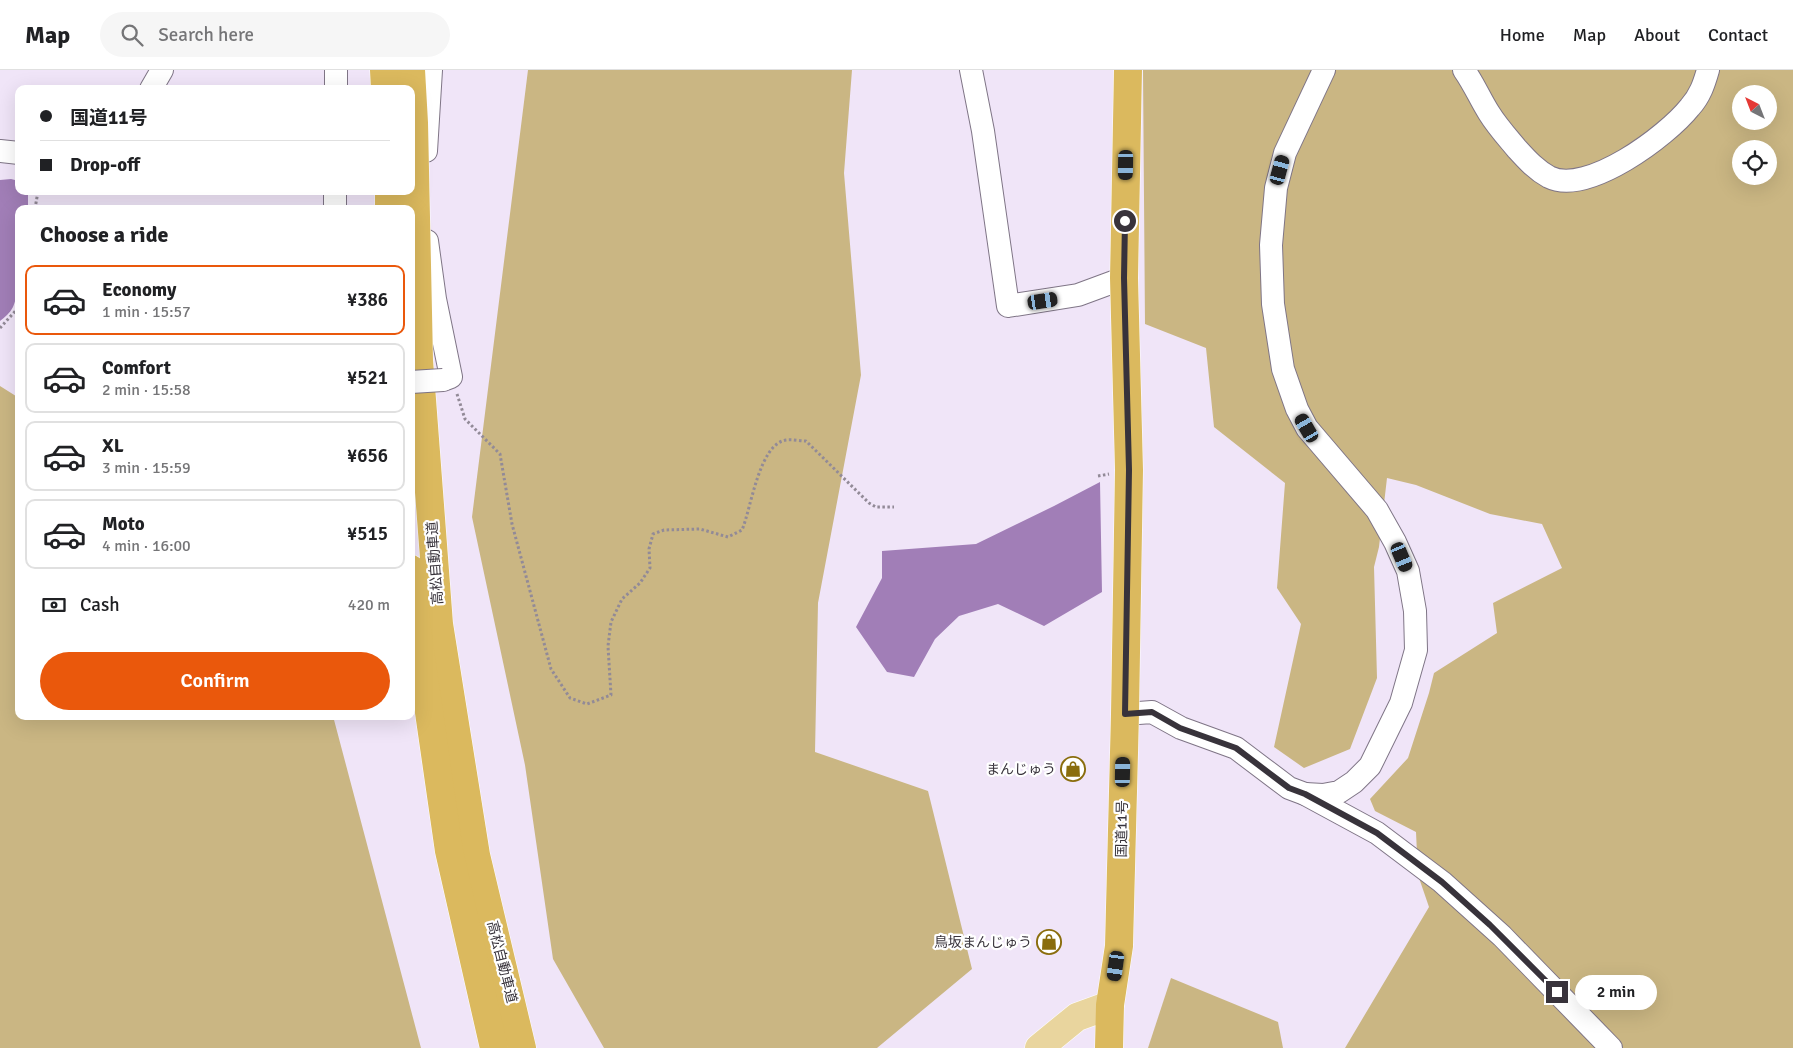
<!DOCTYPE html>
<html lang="en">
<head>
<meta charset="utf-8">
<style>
	:root { --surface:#fff; --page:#f6f6f6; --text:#202124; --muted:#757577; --line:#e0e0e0; --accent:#ea580c }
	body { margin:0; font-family:Signika,"Noto Sans JP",sans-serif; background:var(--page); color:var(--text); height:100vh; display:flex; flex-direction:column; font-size:19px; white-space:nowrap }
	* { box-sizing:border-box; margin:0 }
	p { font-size:16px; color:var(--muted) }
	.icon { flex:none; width:28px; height:28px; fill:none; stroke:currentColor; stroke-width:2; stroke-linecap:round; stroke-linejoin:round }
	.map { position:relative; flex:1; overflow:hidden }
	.side { position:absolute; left:15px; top:135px; width:400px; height:515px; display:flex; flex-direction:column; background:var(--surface); border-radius:10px; box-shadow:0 5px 20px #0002 }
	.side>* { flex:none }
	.hud { position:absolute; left:15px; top:15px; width:400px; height:110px; border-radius:10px; box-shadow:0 5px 20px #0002; display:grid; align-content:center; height:110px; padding:0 25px; background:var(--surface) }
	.needle { width:32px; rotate:318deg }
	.tools { position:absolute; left:1732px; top:15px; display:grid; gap:10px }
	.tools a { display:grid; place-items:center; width:45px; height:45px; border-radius:50%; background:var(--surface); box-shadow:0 5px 20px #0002; font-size:25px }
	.end { position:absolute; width:22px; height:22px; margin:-11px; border:6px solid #38333b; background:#fff; box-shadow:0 0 0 2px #fff }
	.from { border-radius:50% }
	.bubble { position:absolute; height:35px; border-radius:18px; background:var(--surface); box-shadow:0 5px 20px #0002; font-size:16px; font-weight:600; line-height:35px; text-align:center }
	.car { position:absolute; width:15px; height:30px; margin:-15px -8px; border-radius:6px; box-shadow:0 0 4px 1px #0007; background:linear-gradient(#222 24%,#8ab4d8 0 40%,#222 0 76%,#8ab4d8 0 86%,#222 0) }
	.hud b { display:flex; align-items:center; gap:18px; height:48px; font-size:19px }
	.hud b+b { border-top:1px solid var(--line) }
	.hud i { width:12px; height:12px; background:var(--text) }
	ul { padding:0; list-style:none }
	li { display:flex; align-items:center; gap:15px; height:70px; margin:0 10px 8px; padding:0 15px; border:2px solid var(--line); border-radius:10px }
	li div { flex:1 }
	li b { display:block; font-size:19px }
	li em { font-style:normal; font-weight:600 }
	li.on { border-color:var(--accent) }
	li>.icon { width:45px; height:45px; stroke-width:1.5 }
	h2 { padding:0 25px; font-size:22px; line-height:60px }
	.pay { display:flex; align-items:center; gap:12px; height:55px; padding:0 25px; font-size:19px }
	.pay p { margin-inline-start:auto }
	.cta { display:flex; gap:10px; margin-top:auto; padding:10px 25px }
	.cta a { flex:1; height:58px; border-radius:30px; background:var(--accent); color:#fff; font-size:20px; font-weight:600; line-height:58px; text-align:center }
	header { display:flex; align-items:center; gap:30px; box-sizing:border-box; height:70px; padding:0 25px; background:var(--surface); border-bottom:1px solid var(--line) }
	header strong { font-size:24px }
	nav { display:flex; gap:28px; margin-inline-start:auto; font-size:18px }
	.search { width:350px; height:45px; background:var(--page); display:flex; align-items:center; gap:12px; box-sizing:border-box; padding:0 18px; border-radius:28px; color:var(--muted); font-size:19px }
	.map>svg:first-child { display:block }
</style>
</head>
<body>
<header>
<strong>Map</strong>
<div class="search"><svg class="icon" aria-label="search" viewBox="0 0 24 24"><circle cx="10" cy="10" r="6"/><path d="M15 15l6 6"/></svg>Search here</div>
<nav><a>Home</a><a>Map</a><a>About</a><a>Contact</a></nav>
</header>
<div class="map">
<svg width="1793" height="978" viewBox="0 0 1793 978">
	<rect width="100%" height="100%" fill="#f0e5f8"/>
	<g fill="#cab683" fill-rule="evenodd">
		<polygon points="528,0 852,0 844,103 861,305 818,533 815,682 928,721 972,899 877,978 604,978 553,889 525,695 472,447"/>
		<path d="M1143,0H1793V978H1345L1429,837L1418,805L1416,762L1375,741L1370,729L1408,688L1429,623L1434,603L1497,563L1493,533L1562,498L1542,454L1490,444L1416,415L1387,408L1379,477L1374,497L1377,608L1350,679L1304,698L1274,677L1301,554L1277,518L1285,413L1214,357L1206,278L1145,254ZM1741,24H1769V51H1741ZM1741,79H1769V106H1741Z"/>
		<polygon points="0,316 19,328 19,646 333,646 421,978 0,978"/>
		<polygon points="1171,908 1278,952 1283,978 1148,978"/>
	</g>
	<g fill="#a17eb7">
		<path d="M11,109L19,111V121H28V139H19C19,161 22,219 13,237C10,243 5,247 0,251V110Z"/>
		<polygon points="1100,412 1102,522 1044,556 998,534 959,546 935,569 914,607 887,602 856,557 882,508 882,481 976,474 1054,436"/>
	</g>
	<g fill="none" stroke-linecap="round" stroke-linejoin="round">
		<defs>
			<g id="minor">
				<polyline points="971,0 983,61 1008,236 1078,225 1124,208"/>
				<path d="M1464,0C1474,14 1480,29 1489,43C1497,56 1507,67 1517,79C1527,90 1536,100 1549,107C1587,126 1667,66 1690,37C1700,26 1704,14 1708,0"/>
				<polyline points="151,19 162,0"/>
				<polyline points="336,19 336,0"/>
				<polyline points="0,81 19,83"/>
				<polyline points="426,81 431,0"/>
				<polyline points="335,139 335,121"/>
				<polyline points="427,171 435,229 451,307 443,310"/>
				<polyline points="1125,644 1152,642 1181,658 1236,678 1289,718 1305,724 1377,763 1442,812 1502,866 1611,978"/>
				<polyline points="1305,724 1323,725 1339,722 1354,712 1370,696 1401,633 1416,580 1415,541 1408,501 1395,472 1377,440 1307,358 1297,339 1283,299 1273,234 1271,175 1276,118 1285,83 1324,0"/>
			</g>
			<polyline id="major" points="1039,978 1077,947 1110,935"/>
			<g id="highway">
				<polyline points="384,0 385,19"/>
				<polyline points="411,0 414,53 419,290 439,554 476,785 522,978"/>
				<polyline points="389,121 389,139"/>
				<polyline points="411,499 417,559 449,781 494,978"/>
				<polyline points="1109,978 1110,935 1119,876 1125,644 1129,400 1124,208 1128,0"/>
			</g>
		</defs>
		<use href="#minor" stroke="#7f7586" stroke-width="24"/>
		<use href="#major" stroke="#fff" stroke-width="29"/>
		<use href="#highway" stroke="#fff" stroke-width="29"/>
		<g stroke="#928a97" stroke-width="3" stroke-dasharray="2.5 2.5" stroke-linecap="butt">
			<polyline points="35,139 38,121"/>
			<polyline points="0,258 19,237"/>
			<path d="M457,324L465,349L500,384L512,454L551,599L570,628L587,634L611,625L608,576L611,552L622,529L640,513L650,498L649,479L653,464L664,460L700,459L728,467L742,460C751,439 759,374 786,370C792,369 800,371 806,371L869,433L876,437H894"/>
			<polyline points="1098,406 1109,404"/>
		</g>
		<use href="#minor" stroke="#fff" stroke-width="22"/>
		<use href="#major" stroke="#e9d59e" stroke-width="28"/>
		<use href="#highway" stroke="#dbb95e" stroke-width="28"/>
		<defs>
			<polyline id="minor-bridge" points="411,312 443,310"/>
		</defs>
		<use href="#minor-bridge" stroke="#7f7586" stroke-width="24" stroke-linecap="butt"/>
		<use href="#minor-bridge" stroke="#fff" stroke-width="22"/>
	</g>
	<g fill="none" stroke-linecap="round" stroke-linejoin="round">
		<polyline stroke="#38333b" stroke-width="6" points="1125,151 1124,208 1129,400 1125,644 1152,642 1180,658 1236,678 1289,718 1305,724 1377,763 1442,812 1490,855 1557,922"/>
	</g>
	<defs>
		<symbol id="shop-ring" viewBox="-11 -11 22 22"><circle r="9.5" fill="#fff" stroke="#8a6d0d" stroke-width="1.5"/><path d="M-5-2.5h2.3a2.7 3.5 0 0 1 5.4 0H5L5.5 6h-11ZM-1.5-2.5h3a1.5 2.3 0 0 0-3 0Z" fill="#8a6d0d"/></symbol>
	</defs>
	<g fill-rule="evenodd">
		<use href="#shop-ring" x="1059" y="685" width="28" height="28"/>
		<use href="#shop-ring" x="1035" y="858" width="28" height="28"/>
	</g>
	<g text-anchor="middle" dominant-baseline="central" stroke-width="4.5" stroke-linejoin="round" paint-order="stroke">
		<g font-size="14" fill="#38333b" stroke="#fff">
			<text transform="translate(435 493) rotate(-94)">高松自動車道</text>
			<text transform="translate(1122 759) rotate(-89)">国道11号</text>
			<text transform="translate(502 892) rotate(76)">高松自動車道</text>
		</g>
		<g font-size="14" fill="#38333b" stroke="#fff" text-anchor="end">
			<text x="1056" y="699">まんじゅう</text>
			<text x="1032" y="872">鳥坂まんじゅう</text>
		</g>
	</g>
</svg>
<div class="tools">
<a><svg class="needle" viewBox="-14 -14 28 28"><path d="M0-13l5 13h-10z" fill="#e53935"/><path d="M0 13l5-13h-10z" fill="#757577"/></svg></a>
<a><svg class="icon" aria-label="locate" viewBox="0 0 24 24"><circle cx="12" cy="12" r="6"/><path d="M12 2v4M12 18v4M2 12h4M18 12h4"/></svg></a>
</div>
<i class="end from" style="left:1125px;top:151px"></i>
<i class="end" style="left:1557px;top:922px"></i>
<div class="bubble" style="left:1575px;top:905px;width:82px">2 min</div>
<i class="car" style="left:1126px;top:95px;rotate:181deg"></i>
<i class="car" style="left:1280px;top:100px;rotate:15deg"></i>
<i class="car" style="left:1043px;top:231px;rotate:81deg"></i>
<i class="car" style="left:1307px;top:358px;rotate:330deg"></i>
<i class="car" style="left:1402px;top:487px;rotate:157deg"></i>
<i class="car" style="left:1123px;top:702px;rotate:1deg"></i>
<i class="car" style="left:1116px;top:896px;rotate:188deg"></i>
<div class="hud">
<b><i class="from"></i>国道11号</b>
<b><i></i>Drop-off</b>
</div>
<section class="side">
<h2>Choose a ride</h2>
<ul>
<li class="on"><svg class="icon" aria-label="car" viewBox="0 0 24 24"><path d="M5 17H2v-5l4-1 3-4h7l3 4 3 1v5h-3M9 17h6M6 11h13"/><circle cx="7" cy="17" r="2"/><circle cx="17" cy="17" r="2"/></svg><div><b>Economy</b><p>1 min · 15:57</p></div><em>¥386</em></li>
<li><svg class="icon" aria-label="car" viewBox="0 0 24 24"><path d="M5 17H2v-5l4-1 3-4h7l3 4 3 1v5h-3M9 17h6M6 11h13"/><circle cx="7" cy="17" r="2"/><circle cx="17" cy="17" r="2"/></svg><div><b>Comfort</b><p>2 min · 15:58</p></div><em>¥521</em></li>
<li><svg class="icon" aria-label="car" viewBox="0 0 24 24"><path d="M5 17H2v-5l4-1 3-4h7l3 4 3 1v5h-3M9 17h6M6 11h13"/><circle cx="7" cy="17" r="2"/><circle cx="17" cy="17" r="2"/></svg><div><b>XL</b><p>3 min · 15:59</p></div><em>¥656</em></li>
<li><svg class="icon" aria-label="car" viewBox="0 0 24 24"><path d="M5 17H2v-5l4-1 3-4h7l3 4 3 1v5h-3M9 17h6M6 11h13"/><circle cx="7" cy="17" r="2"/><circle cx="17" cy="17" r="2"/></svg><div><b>Moto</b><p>4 min · 16:00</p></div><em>¥515</em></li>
</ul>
<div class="pay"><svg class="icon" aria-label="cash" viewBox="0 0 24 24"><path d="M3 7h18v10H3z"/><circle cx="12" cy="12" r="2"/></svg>Cash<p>420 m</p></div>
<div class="cta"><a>Confirm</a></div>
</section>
</div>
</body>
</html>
